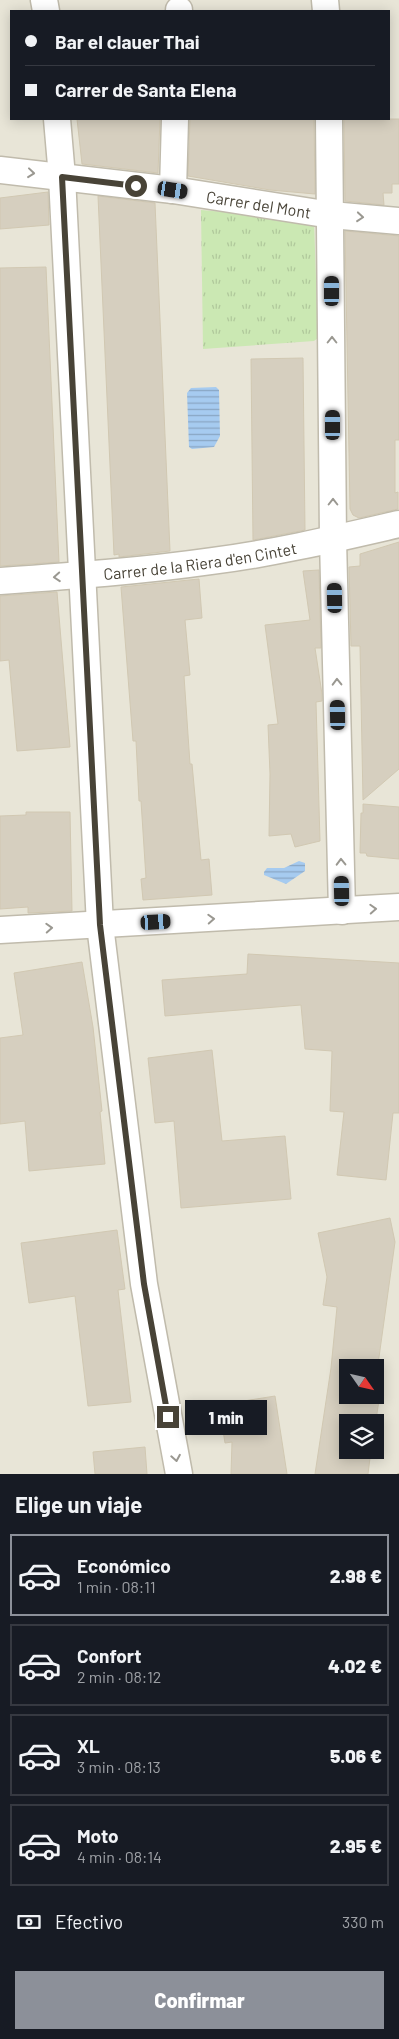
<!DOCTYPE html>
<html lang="es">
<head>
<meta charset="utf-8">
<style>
	:root { --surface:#171b24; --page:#20242c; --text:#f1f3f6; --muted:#9ea1a6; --line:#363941; --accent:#8c9099 }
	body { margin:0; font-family:Barlow,sans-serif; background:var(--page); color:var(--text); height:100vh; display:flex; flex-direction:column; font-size:19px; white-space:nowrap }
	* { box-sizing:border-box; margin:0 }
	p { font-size:16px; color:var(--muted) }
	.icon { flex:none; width:28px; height:28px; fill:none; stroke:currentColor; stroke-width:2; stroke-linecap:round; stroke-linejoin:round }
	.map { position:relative; height:1474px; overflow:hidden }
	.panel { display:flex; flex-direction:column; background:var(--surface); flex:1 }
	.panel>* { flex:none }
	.hud { position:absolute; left:10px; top:10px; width:380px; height:110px; border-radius:0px; box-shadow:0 2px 12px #0003; display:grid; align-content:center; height:110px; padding:0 15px; background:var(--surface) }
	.needle { width:32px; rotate:124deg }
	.controls { position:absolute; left:339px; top:1359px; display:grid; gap:10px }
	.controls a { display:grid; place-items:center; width:45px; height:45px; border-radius:0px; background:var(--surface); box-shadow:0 2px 12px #0003; font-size:25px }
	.end { position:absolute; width:22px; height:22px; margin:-11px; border:6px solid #484337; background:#fff; box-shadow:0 0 0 2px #fff }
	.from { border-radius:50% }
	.bubble { position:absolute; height:35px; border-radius:0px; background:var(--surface); box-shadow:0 2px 12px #0003; font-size:16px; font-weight:800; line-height:35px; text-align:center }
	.car { position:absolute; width:15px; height:30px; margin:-15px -8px; border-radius:6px; box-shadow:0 0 4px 1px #0007; background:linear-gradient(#222 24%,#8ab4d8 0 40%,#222 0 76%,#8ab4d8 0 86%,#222 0) }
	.hud b { display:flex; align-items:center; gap:18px; height:48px; font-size:19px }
	.hud b+b { border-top:1px solid var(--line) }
	.hud i { width:12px; height:12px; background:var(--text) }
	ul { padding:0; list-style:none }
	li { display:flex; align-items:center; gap:15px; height:82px; margin:0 10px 8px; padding:0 5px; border:2px solid var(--line); border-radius:0px }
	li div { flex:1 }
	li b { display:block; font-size:19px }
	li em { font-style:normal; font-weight:800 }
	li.on { border-color:var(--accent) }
	li>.icon { width:45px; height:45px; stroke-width:1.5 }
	h2 { padding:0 15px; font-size:22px; line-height:60px }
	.pay { display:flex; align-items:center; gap:12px; height:55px; padding:0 15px; font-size:19px }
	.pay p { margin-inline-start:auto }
	.primary-button { display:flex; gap:10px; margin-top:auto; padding:10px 15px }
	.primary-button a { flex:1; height:58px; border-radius:0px; background:var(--accent); color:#fff; font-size:20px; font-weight:800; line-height:58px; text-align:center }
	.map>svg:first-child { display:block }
</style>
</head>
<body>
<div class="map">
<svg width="399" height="1474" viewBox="0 0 399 1474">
	<defs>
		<pattern id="park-tufts" width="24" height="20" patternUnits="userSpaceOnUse" patternTransform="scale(1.25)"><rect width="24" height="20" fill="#cbe8b3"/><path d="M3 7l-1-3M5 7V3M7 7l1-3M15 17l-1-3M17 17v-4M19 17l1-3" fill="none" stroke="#b0c89b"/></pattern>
		<pattern id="water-rules" width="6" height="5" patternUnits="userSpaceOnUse" patternTransform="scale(1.25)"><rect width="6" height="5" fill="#a6cbf0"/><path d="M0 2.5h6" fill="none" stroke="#89a6c3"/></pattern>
	</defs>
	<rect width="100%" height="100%" fill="#f4f2e9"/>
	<path fill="#e8e5d7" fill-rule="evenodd" d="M0,0H399V1474H0ZM11,11H389V119H11ZM348,1368H375V1395H348ZM348,1422H375V1450H348Z"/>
	<polygon fill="url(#park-tufts)" points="201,210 314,220 318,338 314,341 203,349"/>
	<g fill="url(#water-rules)">
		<polygon points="216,387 219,390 220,436 214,447 192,449 189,447 187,393 191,388"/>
		<polygon points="299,861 305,863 305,871 286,884 264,875 264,872 267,868 284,868"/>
	</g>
	<g fill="#d6cfbf" stroke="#d1c8b2">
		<polygon points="77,119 160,119 158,173 82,164"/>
		<polygon points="190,119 314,119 315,194 270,190 188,176"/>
		<polygon points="344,119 399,119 399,184 392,184 392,193 383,193 384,205 345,201"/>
		<polygon points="48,192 49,225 0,229 0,198"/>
		<polygon points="98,196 155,203 170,551 119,557 119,554 114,555"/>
		<polygon points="345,231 399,236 399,440 395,440 395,493 398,492 398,509 359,518 353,515 350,509"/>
		<polygon points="46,267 59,562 0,566 0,268"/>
		<polygon points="303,358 305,530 253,540 251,359"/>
		<polygon points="399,542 399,769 363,800 360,646 351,646 349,567 360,566 360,554"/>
		<polygon points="319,570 321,648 315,648 322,694 322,701 316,702 320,841 295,847 291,834 269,836 270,774 268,725 278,724 265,625 310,620 303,571"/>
		<polygon points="199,579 202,618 185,620 190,675 184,676 190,764 192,764 201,860 209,859 212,895 143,900 141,879 146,878 141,801 139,801 136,741 133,741 121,587"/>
		<polygon points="57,592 70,747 17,751 9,660 0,661 0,596"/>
		<polygon points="363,804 399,807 399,859 367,856 366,853 360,853 361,813 363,813"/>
		<polygon points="26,812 70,812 72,911 28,913 28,907 0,909 0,816 26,815"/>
		<polygon points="248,954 399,963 399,1113 393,1113 386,1180 337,1175 344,1112 330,1111 332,1051 305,1049 301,1005 165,1016 162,980 247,974"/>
		<polygon points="82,962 93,1027 102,1111 100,1112 105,1164 29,1171 25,1121 0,1124 0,1038 23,1035 14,973"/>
		<polygon points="212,1050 222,1141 285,1136 291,1199 181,1208 174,1121 155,1123 148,1058"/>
		<polygon points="390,1218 395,1242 375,1386 375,1368 348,1368 348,1395 380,1394 375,1426 375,1422 348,1422 348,1450 371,1450 368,1474 315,1474 331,1368 337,1307 323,1305 327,1277 318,1233"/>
		<polygon points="117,1230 125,1289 118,1290 131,1402 88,1406 75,1296 29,1303 21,1243"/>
		<polygon points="275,1396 287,1474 231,1474 232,1442 225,1443 219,1405"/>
		<polygon points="145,1447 147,1474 95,1474 93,1452"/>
	</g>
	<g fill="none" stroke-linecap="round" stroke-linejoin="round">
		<defs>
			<g id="minor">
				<polyline points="44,0 46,11"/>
				<polyline points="325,0 326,11"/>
				<polyline points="179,11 179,10"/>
				<polyline points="57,119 62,177 100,925 144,1284 179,1474"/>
				<polyline points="329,119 333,539 342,911"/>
				<path id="s1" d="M0,170L173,190L331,215L399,221"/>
				<polyline points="173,190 175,119"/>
				<path id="s2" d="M0,581C71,576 142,571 212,561C275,553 338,538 399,524"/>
				<polyline points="0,930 399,907"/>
			</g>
		</defs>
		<use href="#minor" stroke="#c0bbac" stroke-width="29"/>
		<polyline stroke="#c2b99d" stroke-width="3" stroke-dasharray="2.5 2.5" stroke-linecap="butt" points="399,1474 399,1473"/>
		<use href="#minor" stroke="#fff" stroke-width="26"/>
	</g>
	<defs><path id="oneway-chevron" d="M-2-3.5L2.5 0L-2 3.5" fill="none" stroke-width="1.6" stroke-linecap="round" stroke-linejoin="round" transform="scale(1.25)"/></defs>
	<g stroke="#9a9891">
		<use href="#oneway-chevron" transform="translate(31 173) rotate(6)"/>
		<use href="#oneway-chevron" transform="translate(360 217) rotate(5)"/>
		<use href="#oneway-chevron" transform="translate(332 340) rotate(-90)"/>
		<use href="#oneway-chevron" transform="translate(333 502) rotate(-90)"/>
		<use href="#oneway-chevron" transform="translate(57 577) rotate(176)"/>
		<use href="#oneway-chevron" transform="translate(337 682) rotate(-91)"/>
		<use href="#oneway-chevron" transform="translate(341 862) rotate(-91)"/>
		<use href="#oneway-chevron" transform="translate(373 909) rotate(-3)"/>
		<use href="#oneway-chevron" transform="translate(211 919) rotate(-3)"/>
		<use href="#oneway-chevron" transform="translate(49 928) rotate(-3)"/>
		<use href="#oneway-chevron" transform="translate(176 1458) rotate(80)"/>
	</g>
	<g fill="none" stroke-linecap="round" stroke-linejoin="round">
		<polyline stroke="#484337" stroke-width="6" points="136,186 62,177 100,925 144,1284 168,1417"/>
	</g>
	<g text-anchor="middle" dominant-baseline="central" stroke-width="4.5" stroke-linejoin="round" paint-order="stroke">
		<g font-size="16" fill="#484337" stroke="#fff">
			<text stroke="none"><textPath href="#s1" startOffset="261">Carrer del Mont</textPath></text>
			<text stroke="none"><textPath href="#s2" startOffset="201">Carrer de la Riera d'en Cintet</textPath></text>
		</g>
	</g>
</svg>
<div class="controls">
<a><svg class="needle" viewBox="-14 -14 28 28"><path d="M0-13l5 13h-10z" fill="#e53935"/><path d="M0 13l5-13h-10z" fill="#9ea1a6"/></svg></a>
<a><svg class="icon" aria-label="layers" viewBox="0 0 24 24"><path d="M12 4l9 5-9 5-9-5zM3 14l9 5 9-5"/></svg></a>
</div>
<i class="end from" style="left:136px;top:186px"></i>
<i class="end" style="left:168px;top:1417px"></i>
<div class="bubble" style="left:185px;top:1400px;width:82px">1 min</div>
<i class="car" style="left:173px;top:190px;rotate:99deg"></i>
<i class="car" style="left:332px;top:291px;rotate:0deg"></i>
<i class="car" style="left:333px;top:425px;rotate:0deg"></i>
<i class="car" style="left:335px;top:598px;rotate:359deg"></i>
<i class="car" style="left:338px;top:715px;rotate:359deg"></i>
<i class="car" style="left:342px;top:891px;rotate:359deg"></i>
<i class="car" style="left:156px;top:922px;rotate:87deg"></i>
<div class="hud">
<b><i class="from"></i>Bar el clauer Thai</b>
<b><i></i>Carrer de Santa Elena</b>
</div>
</div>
<section class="panel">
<h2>Elige un viaje</h2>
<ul>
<li class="on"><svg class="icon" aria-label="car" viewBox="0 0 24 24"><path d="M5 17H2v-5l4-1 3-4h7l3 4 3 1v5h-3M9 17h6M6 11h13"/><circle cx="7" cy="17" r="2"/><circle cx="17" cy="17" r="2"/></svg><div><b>Económico</b><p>1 min · 08:11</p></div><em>2.98 €</em></li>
<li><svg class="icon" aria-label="car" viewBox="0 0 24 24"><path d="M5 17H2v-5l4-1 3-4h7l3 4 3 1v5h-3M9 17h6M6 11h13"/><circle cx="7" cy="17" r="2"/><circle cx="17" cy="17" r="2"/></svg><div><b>Confort</b><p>2 min · 08:12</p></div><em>4.02 €</em></li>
<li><svg class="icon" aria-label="car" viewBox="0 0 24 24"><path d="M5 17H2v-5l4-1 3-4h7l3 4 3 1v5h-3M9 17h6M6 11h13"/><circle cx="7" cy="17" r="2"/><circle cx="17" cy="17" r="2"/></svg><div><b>XL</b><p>3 min · 08:13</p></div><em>5.06 €</em></li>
<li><svg class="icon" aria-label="car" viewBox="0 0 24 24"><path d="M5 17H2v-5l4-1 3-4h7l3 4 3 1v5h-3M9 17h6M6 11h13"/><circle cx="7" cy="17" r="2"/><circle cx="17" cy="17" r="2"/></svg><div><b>Moto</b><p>4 min · 08:14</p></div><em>2.95 €</em></li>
</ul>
<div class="pay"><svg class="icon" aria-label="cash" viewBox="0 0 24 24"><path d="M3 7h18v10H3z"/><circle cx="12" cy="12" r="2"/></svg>Efectivo<p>330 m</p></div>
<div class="primary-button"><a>Confirmar</a></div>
</section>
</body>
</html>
